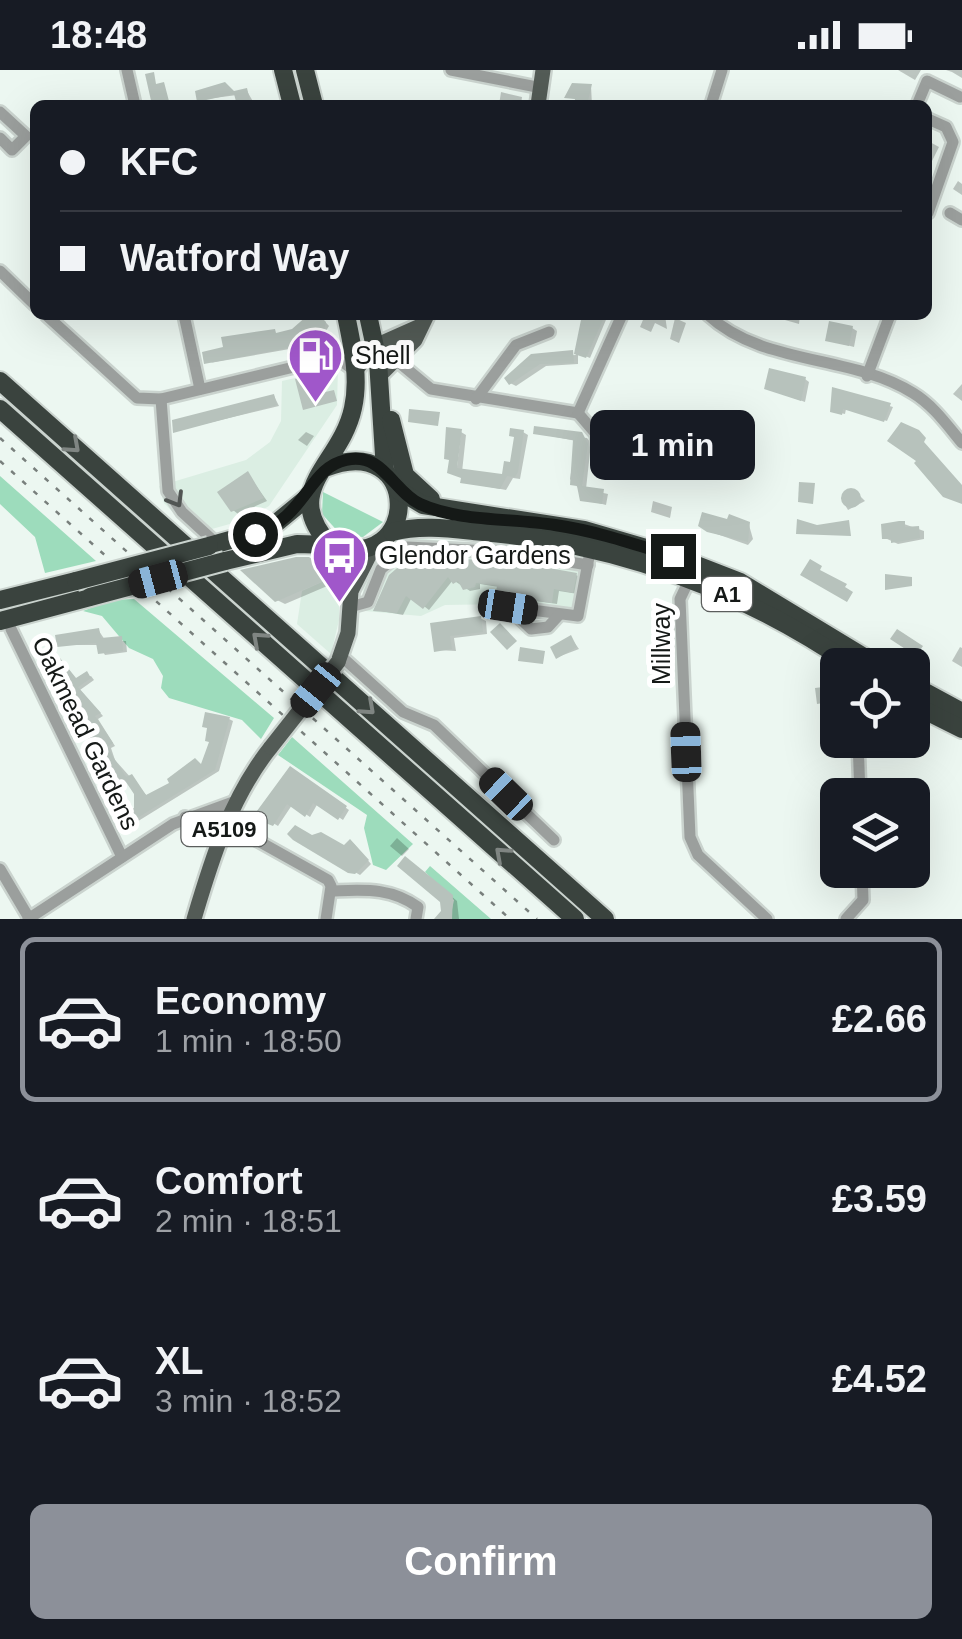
<!DOCTYPE html>
<html lang="en">
<head>
<meta charset="utf-8">
<style>
	:root { --surface:#171b24; --page:#242831; --text:#f1f3f6; --muted:#9ea1a6; --line:#363941; --accent:#8c9099 }
	body { margin:0; font-family:Helvetica,sans-serif; background:var(--page); color:var(--text); height:100vh; display:flex; flex-direction:column; font-size:38px; white-space:nowrap }
	* { box-sizing:border-box; margin:0 }
	p { font-size:32px; color:var(--muted) }
	.icon { flex:none; width:55px; height:55px; fill:none; stroke:currentColor; stroke-width:2; stroke-linecap:round; stroke-linejoin:round }
	.map { position:relative; height:849px; overflow:hidden }
	.drawer { display:flex; flex-direction:column; background:var(--surface); flex:1 }
	.drawer>* { flex:none }
	.guide { position:absolute; left:30px; top:30px; width:902px; height:220px; border-radius:15px; box-shadow:0 10px 40px #0002; display:grid; align-content:center; height:220px; padding:0 30px; background:var(--surface) }
	.tools { position:absolute; left:820px; top:578px; display:grid; gap:20px }
	.tools a { display:grid; place-items:center; width:110px; height:110px; border-radius:15px; background:var(--surface); box-shadow:0 10px 40px #0002; font-size:50px }
	.end { position:absolute; width:45px; height:45px; margin:-22px; border:12px solid #151917; background:#fff; box-shadow:0 0 0 5px #fff }
	.from { border-radius:50% }
	.bubble { position:absolute; height:70px; border-radius:15px; background:var(--surface); box-shadow:0 10px 40px #0002; font-size:32px; font-weight:700; line-height:70px; text-align:center }
	.car { position:absolute; width:30px; height:60px; margin:-30px -15px; border-radius:12px; box-shadow:0 0 8px 2px #0007; background:linear-gradient(#222 24%,#8ab4d8 0 40%,#222 0 76%,#8ab4d8 0 86%,#222 0) }
	.guide b { display:flex; align-items:center; gap:35px; height:95px; font-size:38px }
	.guide b+b { border-top:2px solid var(--line) }
	.guide i { width:25px; height:25px; background:var(--text) }
	ul { padding:18px 0 0; list-style:none }
	li { display:flex; align-items:center; gap:30px; height:165px; margin:0 20px 15px; padding:0 10px; border:5px solid transparent; border-radius:15px }
	li div { flex:1 }
	li b { display:block; font-size:38px }
	li em { font-style:normal; font-weight:700 }
	li.selected { border-color:var(--accent) }
	li>.icon { width:90px; height:90px; stroke-width:1.5 }
	.cta { display:flex; gap:20px; margin-top:auto; padding:20px 30px }
	.cta a { flex:1; height:115px; border-radius:15px; background:var(--accent); color:#fff; font-size:40px; font-weight:700; line-height:115px; text-align:center }
	.status { display:flex; justify-content:space-between; align-items:center; height:70px; padding:0 50px; background:var(--surface); direction:ltr }
	.status svg { height:28px; fill:currentColor }
	.map>svg:first-child { display:block }
</style>
</head>
<body>
<div class="status"><b>18:48</b><svg viewBox="0 0 49 12"><path d="M0 12V9h3v3zM5 12V6h3v6zM10 12V3h3v9zM15 12V0h3v12zM26 1h20v11H26zM47 4h2v5h-2z"/></svg></div>
<div class="map">
<svg width="962" height="849" viewBox="0 0 962 849">
	<rect width="100%" height="100%" fill="#ecf7f1"/>
	<g fill="#dbeee3">
		<polygon points="338,298 337,335 269,436 244,450 194,464 164,433 159,416 246,390 270,372 281,351 282,311"/>
		<polygon points="419,468 586,491 575,544 505,534 445,535 421,546 365,541 363,517 379,487 403,470"/>
		<polygon points="333,507 339,522 339,550 331,584 297,554 302,521"/>
	</g>
	<g fill="#9ddcbc">
		<polygon points="0,406 96,491 45,503 35,467 0,434"/>
		<polygon points="323,422 383,452 363,467 342,466 322,444"/>
		<polygon points="134,529 274,648 261,669 242,650 169,628 161,618 163,606 153,589 129,578 102,546 83,541 111,530"/>
		<polygon points="292,667 413,774 386,800 373,795 364,758 367,745 278,685"/>
		<polygon points="430,796 491,849 450,849 454,830 425,802"/>
	</g>
	<g fill="#0003">
		<polygon points="898,0 921,0 915,10"/>
		<polygon points="946,0 962,0 962,8 952,2"/>
		<polygon points="591,16 592,35 575,35 576,29 567,27"/>
		<polygon points="247,21 255,35 240,35 237,25 199,30"/>
		<polygon points="501,22 522,27 521,35 499,35"/>
		<polygon points="928,71 939,77 932,91 928,88"/>
		<polygon points="958,111 962,114 962,125 953,119"/>
		<polygon points="311,245 319,245 329,256 318,274 210,293 293,262"/>
		<polygon points="587,245 608,245 590,288 578,283 578,294 546,296 516,316 510,313 532,287 576,285"/>
		<polygon points="645,245 665,245 667,259 655,253 651,262 640,257"/>
		<polygon points="785,245 800,245 799,254 785,250"/>
		<polygon points="675,248 686,253 679,273 670,269"/>
		<polygon points="852,258 857,261 854,277 828,270"/>
		<polygon points="805,309 809,312 805,332 771,320"/>
		<polygon points="962,314 962,331 953,324"/>
		<polygon points="834,320 893,337 887,351 846,339 845,344 836,342"/>
		<polygon points="274,326 279,336 175,361"/>
		<polygon points="306,362 314,366 307,376 298,370"/>
		<polygon points="461,362 466,365 462,402 504,407 523,362 528,365 520,409 513,408 506,420 463,412 463,407 456,405"/>
		<polygon points="536,363 587,368 591,373 586,419 608,424 606,435 583,429 584,424 570,409 576,371"/>
		<polygon points="248,404 267,431 238,444 233,440"/>
		<polygon points="855,421 865,431 848,440 841,428"/>
		<polygon points="653,431 672,437 670,448 651,442"/>
		<polygon points="904,454 924,461 924,469 898,474 885,468"/>
		<polygon points="749,455 753,469 748,475 714,463"/>
		<polygon points="316,494 339,511 285,534 277,530"/>
		<polygon points="576,505 581,508 578,524 559,521 557,534 522,529 499,517 480,514 480,519 470,521 453,510 429,540 412,527 403,545 376,540 391,506"/>
		<polygon points="480,548 486,551 487,564 454,568 456,581 437,580 433,555"/>
		<polygon points="99,561 105,570 126,571 127,582 105,585 99,575 60,575"/>
		<polygon points="571,568 579,579 558,587"/>
		<polygon points="960,577 962,578 962,597 952,591"/>
		<polygon points="46,581 65,605 63,593 77,610 91,606 94,610 80,620 103,646 98,649 115,676 111,678 115,690 148,727 202,696 229,649 233,651 219,701 127,758 123,756 136,739 136,724 128,711 112,716"/>
		<polygon points="291,699 349,740 343,750 318,733 310,747 292,735 278,756 258,744"/>
		<polygon points="295,768 344,778 354,774 371,794 360,805"/>
		<polygon points="397,768 409,779 402,786 390,776"/>
		<polygon points="411,792 457,831 459,849 437,849 443,842 443,831"/>
	</g>
	<g fill="#b7c2bc">
		<polygon points="154,2 156,14 164,12 170,35 152,35 145,4"/>
		<polygon points="225,12 234,21 247,18 251,35 237,35 234,24 197,32 195,21"/>
		<polygon points="572,13 592,14 587,35 574,35 575,29 564,28"/>
		<polygon points="308,245 314,250 319,245 326,252 323,264 314,273 204,294 202,282 223,277 221,267 275,259 276,263 292,259"/>
		<polygon points="582,245 605,245 586,288 574,284"/>
		<polygon points="829,251 853,256 849,276 825,271"/>
		<polygon points="573,280 574,293 540,294 509,315 504,308 531,284"/>
		<polygon points="769,298 806,307 801,331 764,319"/>
		<polygon points="315,303 321,323 334,320 337,331 303,340 295,309"/>
		<polygon points="832,317 891,333 884,352 843,339 842,345 830,342"/>
		<polygon points="274,324 277,335 173,363 172,350"/>
		<polygon points="409,339 440,342 438,356 408,352"/>
		<polygon points="901,352 919,360 926,368 924,372 962,415 962,434 943,427 914,393 916,391 887,371"/>
		<polygon points="534,356 582,362 588,374 582,416 604,419 602,434 580,431 577,416 570,415 573,370 533,364"/>
		<polygon points="446,357 462,359 457,398 502,404 504,391 510,392 514,367 509,366 510,358 524,360 518,402 515,407 507,406 500,419 460,413 461,408 447,403 449,390 444,389"/>
		<polygon points="248,401 264,428 231,442 217,422"/>
		<polygon points="799,412 815,413 813,434 798,432"/>
		<circle cx="851" cy="428" r="10"/>
		<polygon points="702,442 727,449 729,444 750,452 748,472 707,462 698,456"/>
		<polygon points="797,449 817,455 849,450 851,466 796,464"/>
		<polygon points="899,451 905,451 905,457 919,456 920,468 891,473 891,469 882,469 881,454"/>
		<polygon points="296,487 309,487 335,506 275,532 240,500"/>
		<polygon points="410,487 509,491 577,503 573,523 554,519 552,533 514,528 514,523 496,521 497,516 476,513 475,517 463,520 458,511 453,514 448,507 423,539 406,526 397,543 373,541 389,505"/>
		<polygon points="810,489 822,496 820,500 847,514 845,517 853,522 847,532 800,505"/>
		<polygon points="885,504 912,507 912,516 885,520"/>
		<polygon points="481,546 483,562 450,566 452,579 434,582 430,553"/>
		<polygon points="500,553 517,571 507,580 490,562"/>
		<polygon points="99,558 101,568 122,566 123,581 98,584 96,573 57,577 55,565"/>
		<polygon points="897,559 923,576 916,586 890,569"/>
		<polygon points="571,565 577,577 556,589 550,577"/>
		<polygon points="520,577 545,581 543,594 518,591"/>
		<polygon points="46,578 62,601 60,588 76,608 87,601 91,608 78,617 101,643 95,646 113,673 108,676 112,685 126,707 132,704 146,725 169,713 167,709 195,688 201,694 209,672 205,671 207,658 202,657 205,642 230,647 215,700 121,758 116,746 134,738 134,724 124,709 110,718 98,699 102,696 78,653 81,651 38,582"/>
		<polygon points="823,617 824,623 838,621 837,638 824,640 823,633 817,634 815,618"/>
		<polygon points="290,696 347,736 338,750 313,733 305,747 287,734 273,756 258,750 254,745"/>
		<polygon points="295,755 312,765 321,762 344,775 350,769 369,790 355,804 348,803 293,770 287,764"/>
		<polygon points="405,786 453,825 452,849 434,849 441,841 440,832 397,796"/>
	</g>
	<g fill="none" stroke-linecap="round" stroke-linejoin="round">
		<defs>
			<g id="minor">
				<polyline points="127,0 135,35"/>
				<polyline points="451,0 542,18"/>
				<polyline points="711,35 722,0"/>
				<polyline points="917,35 927,11 960,27"/>
				<polyline points="0,42 26,66 12,80 0,68"/>
				<polyline points="928,49 946,57 953,72 928,143"/>
				<polyline points="950,143 962,150"/>
				<polyline points="0,201 35,235"/>
				<polyline points="46,245 137,328 161,329 327,289 340,290 355,301"/>
				<polyline points="184,245 200,319"/>
				<path d="M708,245C763,296 851,284 913,323C933,335 947,355 962,373"/>
				<polyline points="396,290 431,319 578,343 622,245"/>
				<polyline points="867,306 890,245"/>
				<polyline points="161,329 168,421 182,442 217,474"/>
				<polyline points="476,329 516,275 549,262"/>
				<polyline points="578,343 596,364 598,377"/>
				<polyline points="690,508 680,529 690,767 698,785 767,849"/>
				<polyline points="350,537 368,532 381,499 407,477 510,482 588,495"/>
				<polyline points="508,537 578,546 589,487"/>
				<polyline points="508,537 531,559 548,557 559,545"/>
				<polyline points="11,559 122,787"/>
				<polyline points="342,587 403,642 434,655 554,770"/>
				<polyline points="858,670 860,725"/>
				<polyline points="185,747 221,766"/>
				<polyline points="226,753 328,810 331,816 326,849"/>
				<polyline points="0,799 29,848"/>
				<path d="M331,821C364,820 390,817 418,837L416,849"/>
				<polyline points="28,849 173,754 236,731"/>
				<polyline points="846,849 863,830 862,800"/>
			</g>
			<g id="major">
				<polyline points="538,35 543,0"/>
				<polyline points="355,301 375,276 420,256"/>
				<polyline points="379,306 415,270 427,245"/>
				<polyline points="340,478 351,521"/>
				<polyline points="338,592 348,563 351,521 374,476"/>
				<path d="M194,849C212,788 231,727 271,677"/>
			</g>
			<g id="highway">
				<polyline points="283,0 292,35"/>
				<polyline points="305,0 314,35"/>
				<polyline points="368,245 378,291 385,401"/>
				<polyline points="0,311 605,849"/>
				<polyline points="0,339 575,849"/>
				<polyline points="391,350 405,405 431,429"/>
				<path d="M325,398C422,359 423,506 330,475C279,419 341,395 353,338C360,307 352,275 346,245"/>
				<polyline points="398,420 423,435 584,460 673,486 740,512 877,595"/>
				<path d="M392,462C422,454 453,459 483,462C617,474 741,519 852,595"/>
				<polyline points="209,476 269,459 308,427"/>
				<polyline points="225,491 297,474 330,475"/>
				<polyline points="0,530 76,511"/>
				<polyline points="0,551 90,527"/>
				<polyline points="912,615 962,642"/>
				<polyline points="912,634 962,659"/>
			</g>
		</defs>
		<use href="#minor" stroke="#cad3ce" stroke-width="16"/>
		<use href="#major" stroke="#cad3ce" stroke-width="20"/>
		<use href="#highway" stroke="#cad3ce" stroke-width="22"/>
		<use href="#minor" stroke="#9b9f9d" stroke-width="11"/>
		<use href="#major" stroke="#535b56" stroke-width="15"/>
		<use href="#highway" stroke="#3a433e" stroke-width="18"/>
		<g stroke="#787f7c" stroke-width="2.5" stroke-dasharray="5 10" stroke-linecap="butt">
			<polyline points="0,368 537,849"/>
			<polyline points="0,391 510,849"/>
		</g>
		<defs>
			<polyline id="major-bridge" points="271,677 338,592"/>
			<g id="highway-bridge">
				<polyline points="76,511 209,476"/>
				<polyline points="90,527 225,491"/>
			</g>
		</defs>
		<use href="#major-bridge" stroke="#cad3ce" stroke-width="20" stroke-linecap="butt"/>
		<use href="#highway-bridge" stroke="#cad3ce" stroke-width="22" stroke-linecap="butt"/>
		<use href="#major-bridge" stroke="#535b56" stroke-width="15"/>
		<use href="#highway-bridge" stroke="#3a433e" stroke-width="18"/>
	</g>
	<defs><path id="oneway-chevron" d="M-2-3.5L2.5 0L-2 3.5" fill="none" stroke-width="1.6" stroke-linecap="round" stroke-linejoin="round" transform="scale(2.5)"/></defs>
	<g stroke="#7f8582">
		<use href="#oneway-chevron" transform="translate(73 376) rotate(42)"/>
		<use href="#oneway-chevron" transform="translate(259 569) rotate(-138)"/>
		<use href="#oneway-chevron" transform="translate(368 638) rotate(42)"/>
		<use href="#oneway-chevron" transform="translate(502 784) rotate(-138)"/>
	</g>
	<use stroke="#515553" href="#oneway-chevron" transform="translate(176 430) rotate(59)"/>
	<g fill="none" stroke-linecap="round" stroke-linejoin="round">
		<path stroke="#151917" stroke-width="12" d="M255,464C307,447 308,398 346,390C382,381 393,421 420,434C459,452 513,448 555,455C596,461 634,474 673,486"/>
	</g>
	<defs>
		<symbol id="fuel-pin" viewBox="-11 -11 22 30"><path d="M0 17L-7.5 6A9.5 9.5 0 1 1 7.5 6Z" fill="#a057ca" stroke="#fff"/><path d="M-5.5-6h7V0h2V4h1.3V-2.5L3-4.5l.8-.8L6-3V5H2.5V1h-1V6h-7ZM-4.2-4.7v3.2H.2V-4.7Z" fill="#fff"/></symbol>
		<symbol id="bus-pin" viewBox="-11 -11 22 30"><path d="M0 17L-7.5 6A9.5 9.5 0 1 1 7.5 6Z" fill="#a057ca" stroke="#fff"/><path d="M-5-6H5V4H4V6H2V4H-2V6H-4V4H-5ZM-3.5-4V0h7V-4ZM-3.5 1.2v1.5H-2V1.2ZM2 1.2v1.5H3.5V1.2Z" fill="#fff"/></symbol>
	</defs>
	<g fill-rule="evenodd">
		<use href="#fuel-pin" x="284" y="254" width="63" height="86"/>
		<use href="#bus-pin" x="308" y="454" width="63" height="86"/>
	</g>
	<g text-anchor="middle" dominant-baseline="central" stroke-width="10" stroke-linejoin="round" paint-order="stroke">
		<g fill="#fff" stroke="#5b5e5d" stroke-width="2.5">
			<rect x="702" y="507" width="50" height="34" rx="8"/>
			<rect x="181.5" y="742" width="85" height="34" rx="8"/>
		</g>
		<g font-size="22" font-weight="bold" fill="#151917">
			<text x="727" y="524">A1</text>
			<text x="224" y="759">A5109</text>
		</g>
		<g font-size="25" fill="#151917" stroke="#fff" text-anchor="start">
			<text x="355" y="285">Shell</text>
			<text x="379" y="485">Glendor Gardens</text>
		</g>
		<g font-size="25" fill="#151917" stroke="#fff">
			<text transform="translate(661 574) rotate(-90)">Millway</text>
			<text transform="translate(86 663) rotate(64)">Oakmead Gardens</text>
		</g>
	</g>
</svg>
<div class="tools">
<a><svg class="icon" aria-label="locate" viewBox="0 0 24 24"><circle cx="12" cy="12" r="6"/><path d="M12 2v4M12 18v4M2 12h4M18 12h4"/></svg></a>
<a><svg class="icon" aria-label="layers" viewBox="0 0 24 24"><path d="M12 4l9 5-9 5-9-5zM3 14l9 5 9-5"/></svg></a>
</div>
<i class="end from" style="left:255px;top:464px"></i>
<i class="end" style="left:673px;top:486px"></i>
<div class="bubble" style="left:590px;top:340px;width:165px">1 min</div>
<i class="car" style="left:158px;top:509px;rotate:255deg"></i>
<i class="car" style="left:508px;top:537px;rotate:99deg"></i>
<i class="car" style="left:316px;top:620px;rotate:219deg"></i>
<i class="car" style="left:686px;top:682px;rotate:358deg"></i>
<i class="car" style="left:506px;top:724px;rotate:314deg"></i>
<div class="guide">
<b><i class="from"></i>KFC</b>
<b><i></i>Watford Way</b>
</div>
</div>
<section class="drawer">
<ul>
<li class="selected"><svg class="icon" aria-label="car" viewBox="0 0 24 24"><path d="M5 17H2v-5l4-1 3-4h7l3 4 3 1v5h-3M9 17h6M6 11h13"/><circle cx="7" cy="17" r="2"/><circle cx="17" cy="17" r="2"/></svg><div><b>Economy</b><p>1 min · 18:50</p></div><em>£2.66</em></li>
<li><svg class="icon" aria-label="car" viewBox="0 0 24 24"><path d="M5 17H2v-5l4-1 3-4h7l3 4 3 1v5h-3M9 17h6M6 11h13"/><circle cx="7" cy="17" r="2"/><circle cx="17" cy="17" r="2"/></svg><div><b>Comfort</b><p>2 min · 18:51</p></div><em>£3.59</em></li>
<li><svg class="icon" aria-label="car" viewBox="0 0 24 24"><path d="M5 17H2v-5l4-1 3-4h7l3 4 3 1v5h-3M9 17h6M6 11h13"/><circle cx="7" cy="17" r="2"/><circle cx="17" cy="17" r="2"/></svg><div><b>XL</b><p>3 min · 18:52</p></div><em>£4.52</em></li>
</ul>
<div class="cta"><a>Confirm</a></div>
</section>
</body>
</html>
